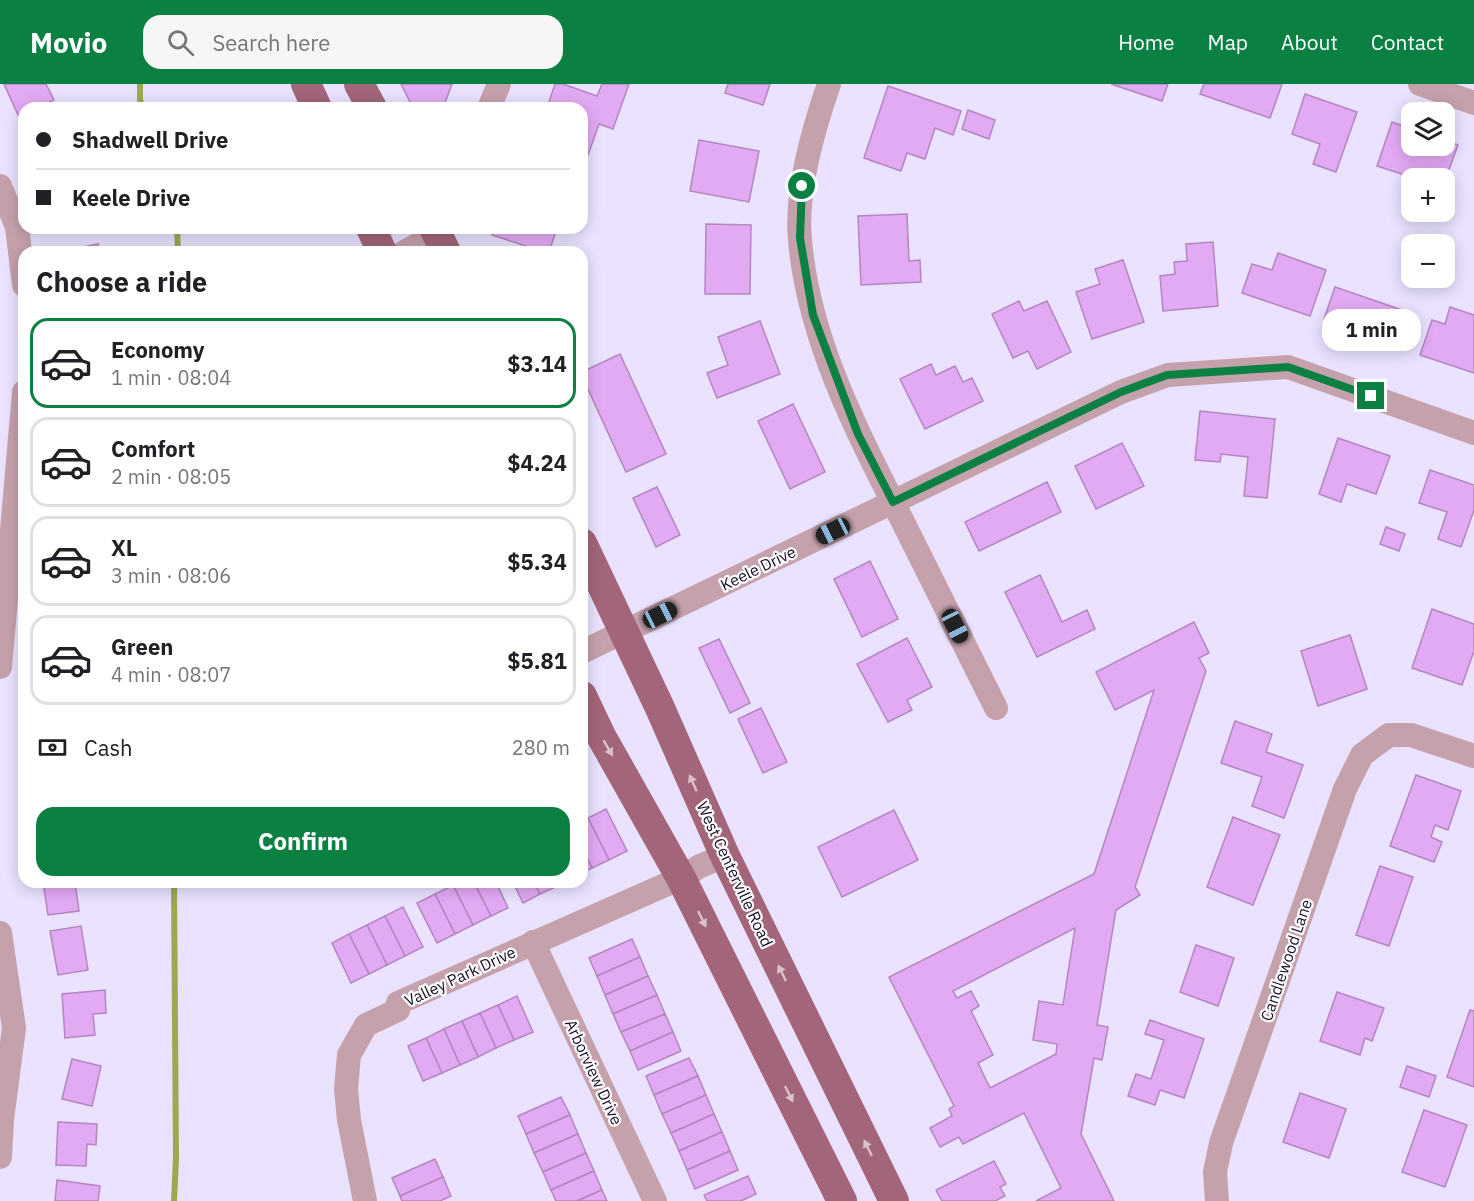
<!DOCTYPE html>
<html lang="en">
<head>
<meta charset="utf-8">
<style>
	:root { --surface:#fff; --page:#f6f6f6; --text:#202124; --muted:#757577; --line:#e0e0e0; --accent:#0b8043 }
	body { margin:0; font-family:"IBM Plex Sans",sans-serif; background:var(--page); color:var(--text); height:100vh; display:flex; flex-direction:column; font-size:22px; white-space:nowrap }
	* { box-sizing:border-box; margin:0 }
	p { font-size:20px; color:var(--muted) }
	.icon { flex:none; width:33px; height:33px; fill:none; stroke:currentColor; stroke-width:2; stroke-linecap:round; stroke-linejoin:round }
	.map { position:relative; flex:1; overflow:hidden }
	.side { position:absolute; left:18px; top:162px; width:570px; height:642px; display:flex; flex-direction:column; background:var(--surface); border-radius:18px; box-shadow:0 3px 15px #0003 }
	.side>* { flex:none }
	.banner { position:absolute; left:18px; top:18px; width:570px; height:132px; border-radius:18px; box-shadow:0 3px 15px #0003; display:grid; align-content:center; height:132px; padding:0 18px; background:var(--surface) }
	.tools { position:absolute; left:1401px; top:18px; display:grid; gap:12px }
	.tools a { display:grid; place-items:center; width:54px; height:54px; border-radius:12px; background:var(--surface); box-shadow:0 3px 15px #0003; font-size:30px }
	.end { position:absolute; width:27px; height:27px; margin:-14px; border:8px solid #0b8043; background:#fff; box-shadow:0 0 0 3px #fff }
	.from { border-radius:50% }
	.bubble { position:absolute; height:42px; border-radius:18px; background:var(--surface); box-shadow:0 3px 15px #0003; font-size:20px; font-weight:800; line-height:42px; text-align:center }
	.car { position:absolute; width:18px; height:36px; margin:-18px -9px; border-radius:8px; box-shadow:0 0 4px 2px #0007; background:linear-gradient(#222 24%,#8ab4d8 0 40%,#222 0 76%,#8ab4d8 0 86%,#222 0) }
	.banner b { display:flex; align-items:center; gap:21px; height:57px; font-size:22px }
	.banner b+b { border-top:2px solid var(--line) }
	.banner i { width:15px; height:15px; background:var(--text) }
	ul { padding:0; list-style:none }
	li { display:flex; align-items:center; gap:18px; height:90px; margin:0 12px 9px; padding:0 6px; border:3px solid var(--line); border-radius:18px }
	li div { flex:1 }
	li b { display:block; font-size:22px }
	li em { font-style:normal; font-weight:800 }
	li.current { border-color:var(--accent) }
	li>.icon { width:54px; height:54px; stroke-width:1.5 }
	h2 { padding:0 18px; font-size:27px; line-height:72px }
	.pay { display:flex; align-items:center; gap:15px; height:66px; padding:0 18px; font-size:22px }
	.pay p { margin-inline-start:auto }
	.primary-button { display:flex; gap:12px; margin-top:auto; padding:12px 18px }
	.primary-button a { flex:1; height:69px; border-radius:18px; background:var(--accent); color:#fff; font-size:24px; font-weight:800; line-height:69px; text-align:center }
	header { display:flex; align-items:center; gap:36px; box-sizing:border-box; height:84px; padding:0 30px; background:var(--accent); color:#fff }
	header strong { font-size:28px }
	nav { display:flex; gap:33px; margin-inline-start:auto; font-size:21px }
	.search { width:420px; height:54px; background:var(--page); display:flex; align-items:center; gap:15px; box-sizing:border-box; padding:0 21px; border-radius:18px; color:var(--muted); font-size:22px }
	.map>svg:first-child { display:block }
</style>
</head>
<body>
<header>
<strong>Movio</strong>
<div class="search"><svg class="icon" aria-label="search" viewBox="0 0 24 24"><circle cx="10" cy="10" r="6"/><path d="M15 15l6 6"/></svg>Search here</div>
<nav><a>Home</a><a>Map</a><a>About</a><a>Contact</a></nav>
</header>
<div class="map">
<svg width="1474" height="1117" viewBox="0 0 1474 1117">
	<rect width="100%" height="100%" fill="#eae2ff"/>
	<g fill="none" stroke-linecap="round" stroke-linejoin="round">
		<g stroke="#99aa50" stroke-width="6">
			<polyline points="140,0 140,16 143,24"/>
			<polyline points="177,144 178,168"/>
			<polyline points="174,1117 176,1075 174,798"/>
		</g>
	</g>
	<g fill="#e3aaf4" stroke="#b386c0" stroke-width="1.5" fill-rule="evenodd">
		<polygon points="4,0 46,0 54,16 37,24 24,24 24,31 19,33"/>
		<polygon points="401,0 452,0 443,24 413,24"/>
		<polygon points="555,0 563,0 597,12 602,0 629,0 613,45 599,40 588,71 582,69 582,24 547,24"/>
		<polygon points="728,0 770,0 763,21 725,9"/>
		<polygon points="1111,0 1168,0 1162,17"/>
		<polygon points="1204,0 1282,0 1270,34 1200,10"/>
		<polygon points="888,2 961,27 953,51 935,44 925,75 907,69 901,87 864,74"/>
		<polygon points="1305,10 1357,28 1336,88 1313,80 1320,60 1292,50"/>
		<polygon points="968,26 995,36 989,55 962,45"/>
		<polygon points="1392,38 1412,45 1412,62 1444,62 1444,56 1458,61 1444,99 1444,94 1414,94 1377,82"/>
		<polygon points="699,56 759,67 749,118 690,107"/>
		<polygon points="907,130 909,177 920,176 921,198 861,201 858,132"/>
		<polygon points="706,140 751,141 750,210 705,210"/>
		<polygon points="494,144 557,144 549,168 544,168 492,151"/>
		<polygon points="1213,158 1218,222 1163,227 1160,192 1175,190 1174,178 1187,177 1186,160"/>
		<polygon points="98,160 100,168 69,168 68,166"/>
		<polygon points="1278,169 1326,186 1310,232 1242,209 1252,180 1272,186"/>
		<polygon points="1123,176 1144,238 1092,255 1076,208 1100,200 1095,185"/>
		<polygon points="1335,203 1402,226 1390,258 1324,235"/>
		<polygon points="1019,217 1024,227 1047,217 1071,268 1037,285 1028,267 1013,274 992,230"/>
		<polygon points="1450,223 1474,231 1474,289 1420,271 1432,236 1445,240"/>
		<polygon points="760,237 780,290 717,314 707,289 728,281 718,253"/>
		<polygon points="620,270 666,370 626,388 582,292 582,288"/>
		<polygon points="931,280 936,291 955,282 963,298 972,294 983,317 925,345 900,295"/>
		<polygon points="793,320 825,388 790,405 758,337"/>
		<polygon points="1200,327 1275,335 1267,414 1244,412 1248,373 1221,370 1220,378 1195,376"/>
		<polygon points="1338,354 1390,372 1376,410 1347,400 1341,418 1319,410"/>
		<polygon points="1122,359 1144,402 1096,425 1075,382"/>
		<polygon points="1430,386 1474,401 1474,426 1461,463 1438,455 1447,428 1419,419"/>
		<polygon points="1047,398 1061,428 979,467 965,438"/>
		<polygon points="657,403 680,451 656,463 633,414"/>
		<polygon points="1386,443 1405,450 1399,467 1380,460"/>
		<polygon points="870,477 898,535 862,553 834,495"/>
		<polygon points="1040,491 1062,538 1087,526 1095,545 1037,573 1005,508"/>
		<polygon points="1432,525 1474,540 1474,567 1462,601 1412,584"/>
		<path d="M1194,538L1209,569L1199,574L1206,587L1135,803L1140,811L1116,826L1097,941L1108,943L1102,976L1094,974L1081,1050L1114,1117H1036L1061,1104L1024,1029L963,1060L959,1053L940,1063L930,1044L952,1032L949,1025L954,1022L889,893L1094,790L1154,606L1115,626L1096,588ZM1075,844L1063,921L1039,917L1033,956L1057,960L1056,970L990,1004L978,979L993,971L971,927L979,922L971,907L957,914L953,907Z"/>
		<polygon points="1350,551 1367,605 1318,622 1301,567"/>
		<polygon points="907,554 932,603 907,616 912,626 888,638 857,580"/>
		<polygon points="719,555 750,619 730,629 699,564"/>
		<polygon points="761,624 787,678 763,689 738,635"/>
		<polygon points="1235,637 1272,650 1266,668 1303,681 1284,734 1252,722 1262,693 1221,679"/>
		<polygon points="1416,691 1461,707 1448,746 1435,741 1431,753 1442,758 1434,778 1390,762"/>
		<polygon points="606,725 627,767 609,776 588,734"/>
		<polygon points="894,726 918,776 842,813 818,763"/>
		<polygon points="1233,733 1280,751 1253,821 1207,803"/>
		<polygon points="588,734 609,776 592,784 582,764 582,737"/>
		<polygon points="582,764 592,784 582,789"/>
		<polygon points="1380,782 1413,793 1389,862 1356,851"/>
		<polygon points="43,798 75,798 79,827 48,831"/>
		<polygon points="459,798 474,798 491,832 473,841 453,801"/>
		<polygon points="474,798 496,798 508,824 491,832"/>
		<polygon points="513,798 534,798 540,810 523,819"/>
		<polygon points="534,798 556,798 558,802 540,810"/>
		<polygon points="453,801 473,841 455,850 435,810"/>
		<polygon points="435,810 455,850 437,859 417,819"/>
		<polygon points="403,823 423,863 405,872 385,832"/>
		<polygon points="385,832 405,872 387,881 367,841"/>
		<polygon points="367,841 387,881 369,890 349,850"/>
		<polygon points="81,842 88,886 58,891 50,847"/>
		<polygon points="349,850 369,890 351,899 332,859"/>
		<polygon points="632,855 640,873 597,892 589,874"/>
		<polygon points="1196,861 1234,874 1218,922 1180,908"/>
		<polygon points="640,873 648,892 605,911 597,892"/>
		<polygon points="648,892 657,911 613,930 605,911"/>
		<polygon points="105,906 106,929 93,930 95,951 65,954 62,910"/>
		<polygon points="1337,908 1384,924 1372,957 1365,954 1360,971 1320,957"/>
		<polygon points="657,911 665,930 621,948 613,930"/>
		<polygon points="517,912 533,948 514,956 498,921"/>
		<polygon points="498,921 514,956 496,964 480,929"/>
		<polygon points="1470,926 1474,927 1474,1003 1447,993"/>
		<polygon points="480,929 496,964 478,973 462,937"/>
		<polygon points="665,930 673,948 630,967 621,948"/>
		<polygon points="1150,936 1204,955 1184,1014 1160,1006 1155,1021 1128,1012 1136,990 1151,995 1164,956 1145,950"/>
		<polygon points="462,937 478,973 460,981 444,945"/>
		<polygon points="444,945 460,981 442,989 426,954"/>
		<polygon points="673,948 681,967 638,986 630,967"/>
		<polygon points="426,954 442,989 423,997 408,962"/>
		<polygon points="689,974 698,992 654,1011 646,992"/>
		<polygon points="72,975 101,982 92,1022 62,1015"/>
		<polygon points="1407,982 1436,992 1429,1013 1400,1003"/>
		<polygon points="698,992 706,1011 662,1030 654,1011"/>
		<polygon points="1300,1009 1346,1025 1329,1074 1283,1058"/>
		<polygon points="706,1011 714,1030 671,1049 662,1030"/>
		<polygon points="561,1013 570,1031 526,1050 518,1032"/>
		<polygon points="1424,1026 1467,1041 1445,1103 1402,1088"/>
		<polygon points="714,1030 722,1048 679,1067 671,1049"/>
		<polygon points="570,1031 578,1050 534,1069 526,1050"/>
		<polygon points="58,1038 97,1040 96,1061 87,1060 86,1082 56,1081"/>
		<polygon points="722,1048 730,1067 687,1086 679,1067"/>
		<polygon points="578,1050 586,1069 543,1088 534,1069"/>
		<polygon points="730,1067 738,1086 695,1105 687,1086"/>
		<polygon points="586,1069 594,1087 551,1106 543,1088"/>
		<polygon points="435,1075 443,1093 400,1112 392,1094"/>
		<polygon points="994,1077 1006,1100 1000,1103 1005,1112 995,1117 942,1117 936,1106"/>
		<polygon points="594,1087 602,1106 577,1117 556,1117 551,1106"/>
		<polygon points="748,1092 756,1110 741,1117 707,1117 704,1111"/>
		<polygon points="443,1093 451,1112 440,1117 402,1117 400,1112"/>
		<polygon points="57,1096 100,1102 98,1117 55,1117"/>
		<polygon points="602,1106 607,1117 577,1117"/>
	</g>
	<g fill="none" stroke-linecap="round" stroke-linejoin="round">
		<g stroke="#c5a1ac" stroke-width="24">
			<path d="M829,0C813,46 795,107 800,156C808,253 856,346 900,432C932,496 964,560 996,624"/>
			<polyline points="1420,0 1474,19"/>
			<polyline points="489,24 499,0"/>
			<polyline points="0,102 17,143 24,201"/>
			<polyline points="404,168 438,150 442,144"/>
			<polyline points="582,568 1121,308 1168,291 1288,283 1474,349"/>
			<polyline points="0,583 24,308"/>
			<polyline points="0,849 14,944 2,1036 0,1073"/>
			<polyline points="533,858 655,1117"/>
			<polyline points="365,1117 349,1036 346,1005 349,971 366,941 398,926 398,919 681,794 700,782 725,772"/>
			<polyline points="1217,1117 1215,1088 1221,1059 1345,705 1362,671 1389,651 1411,651 1474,672"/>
		</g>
		<g stroke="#a3657a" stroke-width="30">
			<polyline points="306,0 317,24"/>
			<polyline points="359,0 372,24"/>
			<polyline points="371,144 382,168"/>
			<polyline points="434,144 446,168"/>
			<polyline points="582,459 660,624 725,772 894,1117"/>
			<polyline points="582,612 601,652 681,794 842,1117"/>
		</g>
	</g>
	<defs><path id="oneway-solid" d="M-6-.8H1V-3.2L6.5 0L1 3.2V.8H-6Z" transform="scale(1.5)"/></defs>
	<g fill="#dac1ca">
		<use href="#oneway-solid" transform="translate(608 664) rotate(60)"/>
		<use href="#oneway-solid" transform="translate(693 699) rotate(-114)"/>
		<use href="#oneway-solid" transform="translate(702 835) rotate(64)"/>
		<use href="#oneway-solid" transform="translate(782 889) rotate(-116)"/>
		<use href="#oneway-solid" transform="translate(789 1010) rotate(64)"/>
		<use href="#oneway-solid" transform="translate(868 1064) rotate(-116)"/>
	</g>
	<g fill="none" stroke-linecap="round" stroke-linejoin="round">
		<polyline stroke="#0b8043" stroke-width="8" points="802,102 800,154 813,231 858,350 893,418 1121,308 1167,291 1288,283 1371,312"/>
	</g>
	<g text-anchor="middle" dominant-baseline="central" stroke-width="4.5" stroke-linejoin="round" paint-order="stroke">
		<g font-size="16" fill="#170e27" stroke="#fff">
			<text transform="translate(758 484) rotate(-26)">Keele Drive</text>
			<text transform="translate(735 790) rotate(65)">West Centerville Road</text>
			<text transform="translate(1286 876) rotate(-71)">Candlewood Lane</text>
			<text transform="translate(460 892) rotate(-25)">Valley Park Drive</text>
			<text transform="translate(594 988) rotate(65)">Arborview Drive</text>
		</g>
	</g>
</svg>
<div class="tools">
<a><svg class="icon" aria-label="layers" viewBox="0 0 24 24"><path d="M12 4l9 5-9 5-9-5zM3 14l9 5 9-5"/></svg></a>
<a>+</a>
<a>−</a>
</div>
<i class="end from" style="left:802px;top:102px"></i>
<i class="end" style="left:1371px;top:312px"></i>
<div class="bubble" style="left:1322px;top:225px;width:99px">1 min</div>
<i class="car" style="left:833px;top:447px;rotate:244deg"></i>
<i class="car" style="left:660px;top:531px;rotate:64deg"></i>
<i class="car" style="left:955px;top:542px;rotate:153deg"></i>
<div class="banner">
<b><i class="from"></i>Shadwell Drive</b>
<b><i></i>Keele Drive</b>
</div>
<section class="side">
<h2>Choose a ride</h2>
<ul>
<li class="current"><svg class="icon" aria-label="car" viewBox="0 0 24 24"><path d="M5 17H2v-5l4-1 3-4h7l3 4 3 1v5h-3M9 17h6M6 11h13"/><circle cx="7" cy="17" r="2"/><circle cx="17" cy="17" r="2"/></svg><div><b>Economy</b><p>1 min · 08:04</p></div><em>$3.14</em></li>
<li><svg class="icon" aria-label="car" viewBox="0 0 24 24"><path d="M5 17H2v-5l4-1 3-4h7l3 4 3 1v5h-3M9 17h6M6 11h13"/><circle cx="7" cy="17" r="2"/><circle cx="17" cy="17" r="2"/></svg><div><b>Comfort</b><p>2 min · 08:05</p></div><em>$4.24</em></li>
<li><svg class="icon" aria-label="car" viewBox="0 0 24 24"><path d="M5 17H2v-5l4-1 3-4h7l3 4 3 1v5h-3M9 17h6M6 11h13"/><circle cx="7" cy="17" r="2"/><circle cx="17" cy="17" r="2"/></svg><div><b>XL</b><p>3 min · 08:06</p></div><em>$5.34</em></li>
<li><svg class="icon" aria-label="car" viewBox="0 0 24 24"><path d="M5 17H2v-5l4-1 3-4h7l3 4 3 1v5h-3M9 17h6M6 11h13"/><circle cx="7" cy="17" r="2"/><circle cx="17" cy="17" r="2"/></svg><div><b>Green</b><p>4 min · 08:07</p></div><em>$5.81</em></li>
</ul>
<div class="pay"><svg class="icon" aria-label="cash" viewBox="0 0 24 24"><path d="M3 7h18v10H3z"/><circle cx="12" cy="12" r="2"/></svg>Cash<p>280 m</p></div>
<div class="primary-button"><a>Confirm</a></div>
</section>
</div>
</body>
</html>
